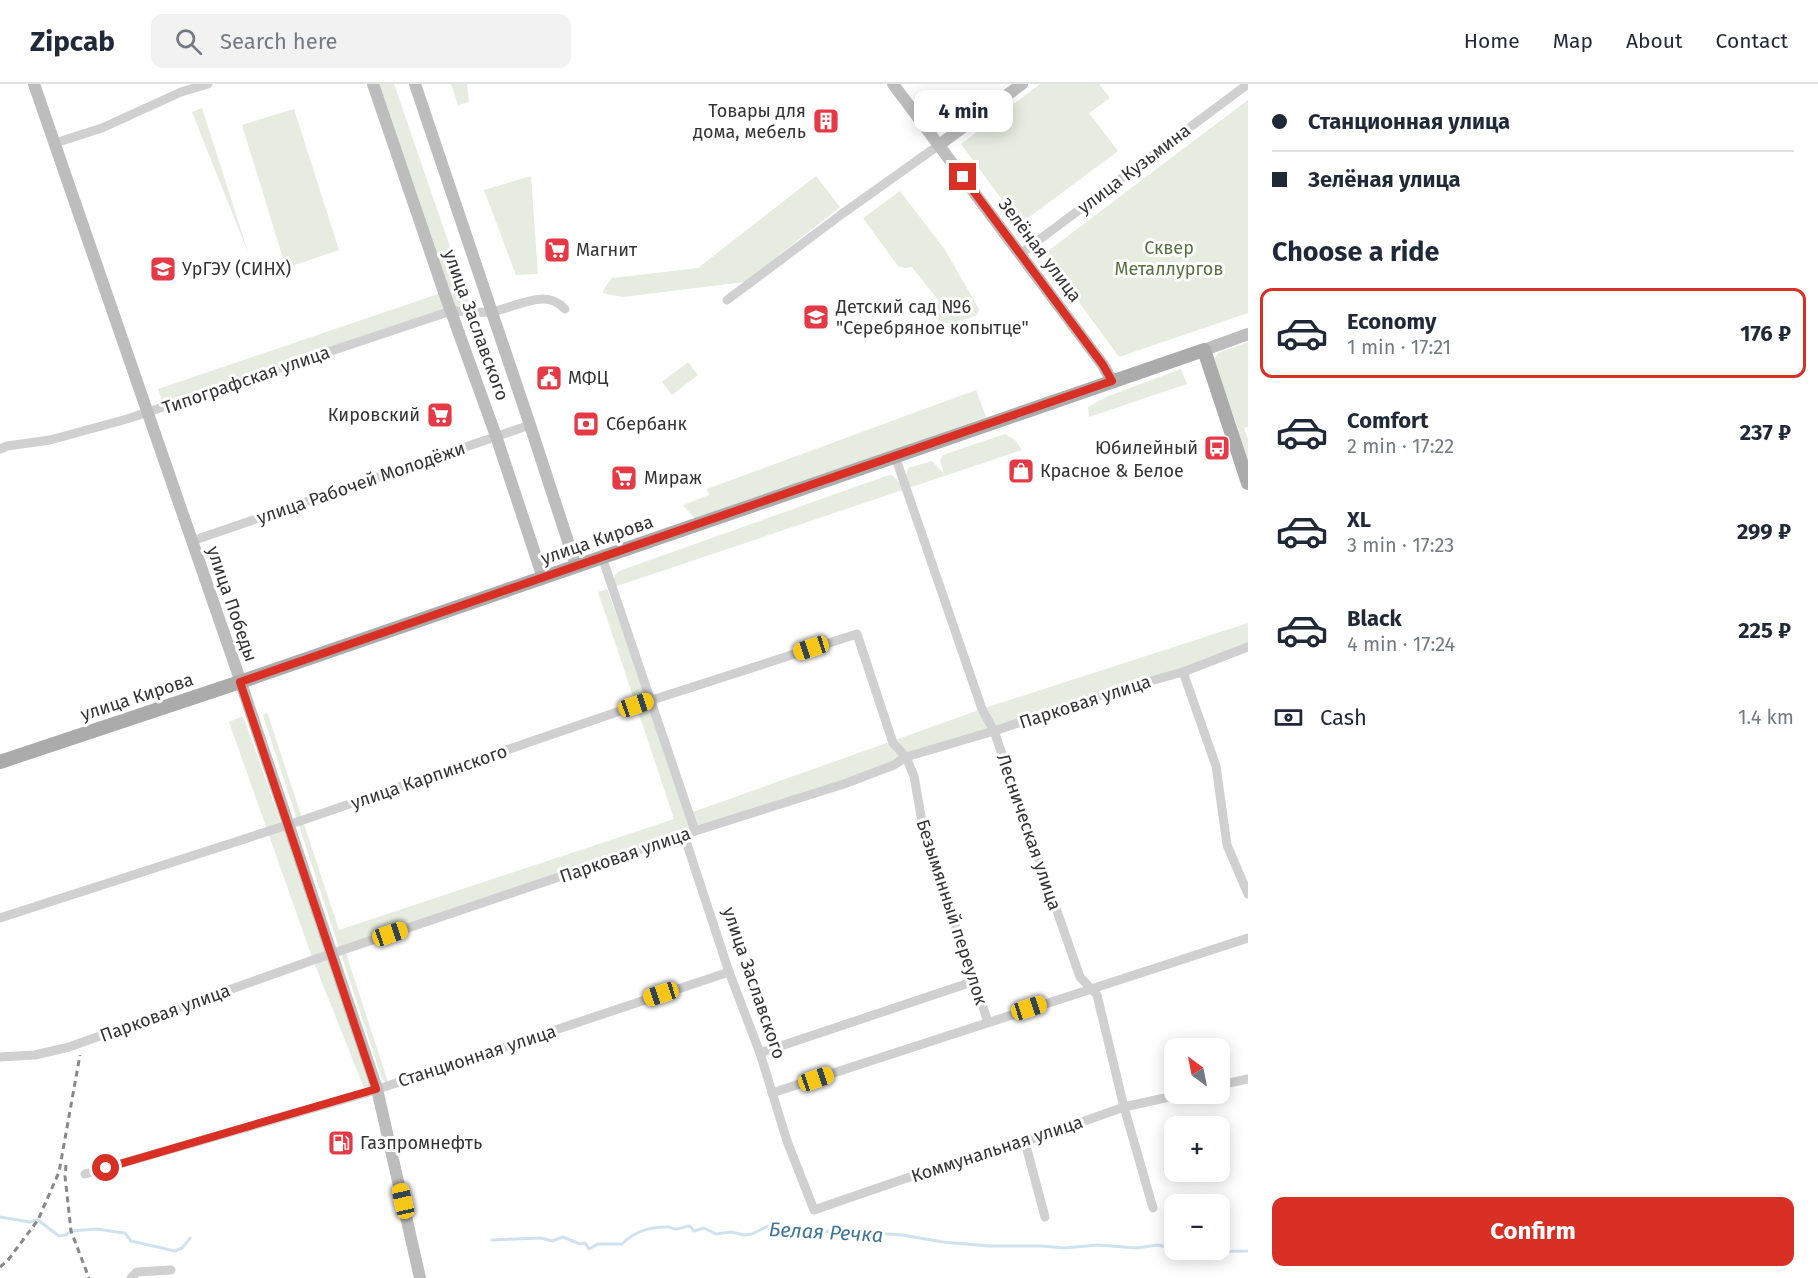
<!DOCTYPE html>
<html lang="en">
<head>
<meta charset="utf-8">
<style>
	:root { --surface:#fff; --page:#f2f2f3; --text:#1f2937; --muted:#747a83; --line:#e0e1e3; --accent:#d93025 }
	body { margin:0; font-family:"Fira Sans",sans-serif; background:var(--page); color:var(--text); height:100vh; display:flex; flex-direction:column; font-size:22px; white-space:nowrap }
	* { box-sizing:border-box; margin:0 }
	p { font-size:20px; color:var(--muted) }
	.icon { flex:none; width:33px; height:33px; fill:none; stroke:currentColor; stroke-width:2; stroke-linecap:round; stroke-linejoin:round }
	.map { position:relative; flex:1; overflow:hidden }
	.panel { display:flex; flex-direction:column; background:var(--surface); width:570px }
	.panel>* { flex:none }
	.hud { display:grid; align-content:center; height:132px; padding:0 24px; background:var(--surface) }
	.needle { width:39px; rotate:328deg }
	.buttons { position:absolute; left:1164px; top:954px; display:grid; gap:12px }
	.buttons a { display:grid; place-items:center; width:66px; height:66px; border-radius:12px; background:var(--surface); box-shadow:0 3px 15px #0003; font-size:30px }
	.end { position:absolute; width:27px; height:27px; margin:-14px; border:8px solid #d93025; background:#fff; box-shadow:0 0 0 3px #fff }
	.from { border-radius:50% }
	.bubble { position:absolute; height:42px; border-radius:12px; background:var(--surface); box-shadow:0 3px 15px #0003; font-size:20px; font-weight:700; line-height:42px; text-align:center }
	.car { position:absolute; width:18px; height:36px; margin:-18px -9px; border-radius:8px; box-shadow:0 0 4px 2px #0007; background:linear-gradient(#f5c518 24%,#345 0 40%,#f5c518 0 76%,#345 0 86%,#f5c518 0) }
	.hud b { display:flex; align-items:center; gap:21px; height:57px; font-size:22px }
	.hud b+b { border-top:2px solid var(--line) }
	.hud i { width:15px; height:15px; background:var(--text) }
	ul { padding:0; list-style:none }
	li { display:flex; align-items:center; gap:18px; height:90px; margin:0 12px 9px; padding:0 12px; border:3px solid transparent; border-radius:12px }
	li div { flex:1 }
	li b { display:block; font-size:22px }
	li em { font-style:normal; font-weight:700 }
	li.current { border-color:var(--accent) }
	li>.icon { width:54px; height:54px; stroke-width:1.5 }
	h2 { padding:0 24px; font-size:27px; line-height:72px }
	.pay { display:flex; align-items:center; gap:15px; height:66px; padding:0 24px; font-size:22px }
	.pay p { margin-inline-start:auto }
	.button { display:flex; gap:12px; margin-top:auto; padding:12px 24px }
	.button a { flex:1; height:69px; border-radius:12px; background:var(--accent); color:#fff; font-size:24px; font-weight:700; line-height:69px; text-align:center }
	header { display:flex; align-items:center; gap:36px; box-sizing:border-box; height:84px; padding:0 30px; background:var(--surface); border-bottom:2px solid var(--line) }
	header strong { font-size:28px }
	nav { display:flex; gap:33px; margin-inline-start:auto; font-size:21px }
	.search { width:420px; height:54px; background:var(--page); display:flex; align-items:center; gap:15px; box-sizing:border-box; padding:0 21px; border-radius:12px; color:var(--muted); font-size:22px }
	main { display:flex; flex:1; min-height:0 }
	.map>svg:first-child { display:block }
</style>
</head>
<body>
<header>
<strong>Zipcab</strong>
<div class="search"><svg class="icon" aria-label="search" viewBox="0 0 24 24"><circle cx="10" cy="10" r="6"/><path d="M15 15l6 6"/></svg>Search here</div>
<nav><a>Home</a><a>Map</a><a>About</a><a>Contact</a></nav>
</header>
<main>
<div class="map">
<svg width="1248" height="1194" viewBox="0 0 1248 1194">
	<rect width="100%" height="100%" fill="#fff"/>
	<g fill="#e6ecdf">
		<polygon points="373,0 394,0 470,221 164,323 158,305 444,208"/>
		<polygon points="451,0 467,0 469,18 458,21"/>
		<polygon points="1040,0 1099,0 1110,14 1089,29 1118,67 1020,140 961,60"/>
		<polygon points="1248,16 1248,229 1119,273 1044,170"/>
		<polygon points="202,24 249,171 192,28"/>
		<polygon points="294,25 339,166 286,184 242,41"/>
		<polygon points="531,92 538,190 516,191 484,106"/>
		<polygon points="816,92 840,123 745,198 622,213 603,209 604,205 612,194 698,184"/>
		<path d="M900,107L945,166L979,225L977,231C962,236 938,249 934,225L939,217L912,183L905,184L898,182L863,134Z"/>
		<polygon points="1248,258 1248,343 1244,344 1248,355 1248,385 1236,347 1239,346 1212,278 1218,269"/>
		<polygon points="688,278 698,291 672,311 662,298"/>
		<polygon points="1181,285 1187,300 1089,333 1088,323 1106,313"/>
		<polygon points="976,306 986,333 697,437 683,421 709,411 707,405"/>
		<polygon points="1005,350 1015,356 1022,366 611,504 615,491 619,487 886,392 892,391 904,403 908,384 932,377 944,390 940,376 943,371"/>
		<polygon points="607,505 690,729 982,625 1248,539 1248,563 345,866 389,1001 382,995 263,632 267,628 339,846 674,735 598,508"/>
		<polygon points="243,632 324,860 371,1007 366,1009 313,876 229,638"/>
	</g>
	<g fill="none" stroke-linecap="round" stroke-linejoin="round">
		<g stroke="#cfe2ee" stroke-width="3">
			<polyline points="0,1133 30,1138 38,1136 59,1152 66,1151 71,1147 97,1145 117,1148 125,1149 131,1157 175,1167 182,1164 190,1154"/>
			<path d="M492,1156L541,1154L552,1157L563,1153L580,1160L585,1159L589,1165L598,1160H622C635,1147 649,1143 666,1143C669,1142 672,1145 676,1145C681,1145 684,1142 690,1142L694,1147L704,1144L716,1150L731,1148L744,1151L752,1150L768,1142L797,1144L805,1149L846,1146L862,1152L875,1149L902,1151L943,1158L989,1162H1042L1064,1164L1098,1161L1137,1164L1157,1161L1174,1164"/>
			<polyline points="1179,1166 1191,1168 1248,1167"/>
		</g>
		<g stroke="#d0d0d0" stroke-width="9">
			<polyline points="55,59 102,44 181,8 208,0"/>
			<polyline points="1020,170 1248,0"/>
			<polyline points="727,216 842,130 939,61"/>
			<path d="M0,365L7,362L50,356L127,335L451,227C463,227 477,229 489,228C513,226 544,202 565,225"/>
			<polyline points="895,372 982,625 994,647 1080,893 1097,911 1124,1023 1153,1124"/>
			<polyline points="192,457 530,341"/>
			<polyline points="602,473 695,747"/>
			<polyline points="1183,588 1216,682 1227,761 1248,810"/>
			<polyline points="684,751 729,888 760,969 787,1057 814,1126 956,1077 1025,1058 1124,1023 1183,1010"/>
			<polyline points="0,834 303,736 652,616 857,550 893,659 906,673 914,692 924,749 988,938"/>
			<polyline points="760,969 975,897"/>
			<polyline points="0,973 35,971 69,963 313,876 695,747 844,700 894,681 906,673 994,647 1114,607 1183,588 1248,563"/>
			<polyline points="1220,1001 1248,995"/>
			<polyline points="772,1009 1248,854"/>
			<polyline points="1025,1058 1045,1133"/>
			<polyline points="85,1090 366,1009 729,888"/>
			<polyline points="131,1194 137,1188 171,1186"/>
		</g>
		<g stroke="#bdbdbd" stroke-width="12">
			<polyline points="34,0 235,581 377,1005 420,1194"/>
			<polyline points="373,0 444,208 496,352 543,494"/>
			<polyline points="415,0 530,341 576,482"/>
			<polyline points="893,0 1103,281 1112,297"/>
			<polyline points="939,61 1022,0"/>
			<polyline points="1204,266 1248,250"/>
		</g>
		<polyline stroke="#ababab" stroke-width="14" points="0,678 240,598 1204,266 1248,399"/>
		<g stroke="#888" stroke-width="3" stroke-dasharray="6 4.5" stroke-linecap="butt">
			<polyline points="66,1081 65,1092 71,1147 89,1194"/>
			<polyline points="0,1183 8,1176 38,1136 59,1088 80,971"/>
		</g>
	</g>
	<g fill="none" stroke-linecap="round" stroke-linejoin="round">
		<polyline stroke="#d93025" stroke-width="8" points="106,1084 376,1005 240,598 1112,297 1103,281 963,93"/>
	</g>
	<defs>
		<symbol id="building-square" viewBox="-11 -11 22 22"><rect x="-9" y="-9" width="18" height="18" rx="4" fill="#e63946" stroke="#fff"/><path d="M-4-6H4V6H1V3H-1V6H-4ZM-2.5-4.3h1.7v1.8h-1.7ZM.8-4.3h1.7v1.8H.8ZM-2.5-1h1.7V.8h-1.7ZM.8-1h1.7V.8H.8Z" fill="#fff"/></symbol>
		<symbol id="supermarket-square" viewBox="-11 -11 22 22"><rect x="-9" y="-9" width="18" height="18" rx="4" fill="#e63946" stroke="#fff"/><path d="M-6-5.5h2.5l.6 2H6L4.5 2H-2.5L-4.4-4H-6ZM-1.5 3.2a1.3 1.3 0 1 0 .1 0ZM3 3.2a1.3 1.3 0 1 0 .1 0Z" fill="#fff"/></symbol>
		<symbol id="university-square" viewBox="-11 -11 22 22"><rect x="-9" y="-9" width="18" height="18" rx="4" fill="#e63946" stroke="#fff"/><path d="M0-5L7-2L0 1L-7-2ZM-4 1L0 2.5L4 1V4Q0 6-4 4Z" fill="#fff"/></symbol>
		<symbol id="school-square" viewBox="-11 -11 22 22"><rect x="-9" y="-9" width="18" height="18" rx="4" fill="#e63946" stroke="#fff"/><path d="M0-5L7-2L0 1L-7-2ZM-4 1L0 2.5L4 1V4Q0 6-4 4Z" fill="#fff"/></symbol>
		<symbol id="civic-square" viewBox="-11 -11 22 22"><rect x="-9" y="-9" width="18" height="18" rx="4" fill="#e63946" stroke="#fff"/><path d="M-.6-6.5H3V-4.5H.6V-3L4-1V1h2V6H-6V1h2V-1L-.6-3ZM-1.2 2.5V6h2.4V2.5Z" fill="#fff"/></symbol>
		<symbol id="bank-square" viewBox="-11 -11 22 22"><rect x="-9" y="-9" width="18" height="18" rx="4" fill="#e63946" stroke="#fff"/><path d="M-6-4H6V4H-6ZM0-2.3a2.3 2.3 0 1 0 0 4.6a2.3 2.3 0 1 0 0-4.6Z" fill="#fff"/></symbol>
		<symbol id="bus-square" viewBox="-11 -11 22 22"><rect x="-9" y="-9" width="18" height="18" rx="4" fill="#e63946" stroke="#fff"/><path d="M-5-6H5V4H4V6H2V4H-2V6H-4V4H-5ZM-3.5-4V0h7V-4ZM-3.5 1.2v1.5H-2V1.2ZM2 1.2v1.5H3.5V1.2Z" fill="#fff"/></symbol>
		<symbol id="shop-square" viewBox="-11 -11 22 22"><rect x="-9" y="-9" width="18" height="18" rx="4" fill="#e63946" stroke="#fff"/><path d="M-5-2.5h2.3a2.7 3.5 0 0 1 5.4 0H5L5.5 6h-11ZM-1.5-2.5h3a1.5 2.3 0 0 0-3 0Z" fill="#fff"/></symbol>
		<symbol id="fuel-square" viewBox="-11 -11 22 22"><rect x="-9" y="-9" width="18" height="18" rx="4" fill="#e63946" stroke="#fff"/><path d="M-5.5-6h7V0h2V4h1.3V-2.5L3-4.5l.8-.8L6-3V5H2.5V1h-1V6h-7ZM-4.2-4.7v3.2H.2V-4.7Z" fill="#fff"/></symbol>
	</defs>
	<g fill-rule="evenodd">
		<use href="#building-square" x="811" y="22" width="30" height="30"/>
		<use href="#supermarket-square" x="542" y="151" width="30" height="30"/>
		<use href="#university-square" x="148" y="170" width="30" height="30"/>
		<use href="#school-square" x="801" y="218" width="30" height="30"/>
		<use href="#civic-square" x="534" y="279" width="30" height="30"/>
		<use href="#supermarket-square" x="425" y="316" width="30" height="30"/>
		<use href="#bank-square" x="571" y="325" width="30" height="30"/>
		<use href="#bus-square" x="1202" y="349" width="30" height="30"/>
		<use href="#shop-square" x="1006" y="372" width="30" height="30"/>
		<use href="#supermarket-square" x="609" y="379" width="30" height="30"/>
		<use href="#fuel-square" x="326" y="1044" width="30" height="30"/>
	</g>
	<g text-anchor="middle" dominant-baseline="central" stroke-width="6" stroke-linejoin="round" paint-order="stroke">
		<g font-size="18" fill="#333" stroke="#fff" text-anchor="start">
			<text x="806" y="27" text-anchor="end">Товары для<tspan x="806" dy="21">дома, мебель</tspan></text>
			<text x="576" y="166">Магнит</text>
			<text x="182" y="185">УрГЭУ (СИНХ)</text>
			<text x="836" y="223">Детский сад №6<tspan x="836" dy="21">"Серебряное копытце"</tspan></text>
			<text x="568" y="294">МФЦ</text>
			<text x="420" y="331" text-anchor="end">Кировский</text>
			<text x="606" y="340">Сбербанк</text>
			<text x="1198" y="364" text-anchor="end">Юбилейный</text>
			<text x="1040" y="387">Красное &amp; Белое</text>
			<text x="644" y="394">Мираж</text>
			<text x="360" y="1059">Газпромнефть</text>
		</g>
		<g font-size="18" fill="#333" stroke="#fff">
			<text transform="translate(1134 85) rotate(-37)">улица Кузьмина</text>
			<text transform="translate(1040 166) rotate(53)">Зелёная улица</text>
			<text transform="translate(476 241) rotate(70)">улица Заславского</text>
			<text transform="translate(246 296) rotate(-19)">Типографская улица</text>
			<text transform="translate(361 399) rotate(-19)">улица Рабочей Молодёжи</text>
			<text transform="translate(597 456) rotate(-19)">улица Кирова</text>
			<text transform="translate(232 520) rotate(71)">улица Победы</text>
			<text transform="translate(137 613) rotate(-18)">улица Кирова</text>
			<text transform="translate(1085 618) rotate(-18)">Парковая улица</text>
			<text transform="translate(429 693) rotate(-19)">улица Карпинского</text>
			<text transform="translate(1029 748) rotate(71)">Лесническая улица</text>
			<text transform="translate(625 771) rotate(-19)">Парковая улица</text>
			<text transform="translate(952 828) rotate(72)">Безымянный переулок</text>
			<text transform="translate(754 899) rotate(71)">улица Заславского</text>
			<text transform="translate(165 929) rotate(-20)">Парковая улица</text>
			<text transform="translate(477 972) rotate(-18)">Станционная улица</text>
			<text transform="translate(997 1065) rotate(-18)">Коммунальная улица</text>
		</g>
		<g font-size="18" fill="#56703f" stroke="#fff">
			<text x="1169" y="164">Сквер<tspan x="1169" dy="21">Металлургов</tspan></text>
		</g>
		<g font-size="20" font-style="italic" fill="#3f7597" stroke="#fff">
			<text transform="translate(826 1148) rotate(3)">Белая Речка</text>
		</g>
	</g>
</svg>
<div class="buttons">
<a><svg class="needle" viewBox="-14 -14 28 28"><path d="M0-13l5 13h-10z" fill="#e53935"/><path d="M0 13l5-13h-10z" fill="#747a83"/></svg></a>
<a>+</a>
<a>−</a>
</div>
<i class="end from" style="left:106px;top:1084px"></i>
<i class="end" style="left:963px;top:93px"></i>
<div class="bubble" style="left:914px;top:6px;width:99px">4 min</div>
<i class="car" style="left:811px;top:564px;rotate:252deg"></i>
<i class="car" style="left:636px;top:621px;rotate:71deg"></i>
<i class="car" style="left:390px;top:850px;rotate:71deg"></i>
<i class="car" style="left:661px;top:910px;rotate:252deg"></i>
<i class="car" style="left:1029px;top:924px;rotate:72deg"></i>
<i class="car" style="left:816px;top:995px;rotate:71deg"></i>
<i class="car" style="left:403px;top:1117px;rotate:347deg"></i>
</div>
<section class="panel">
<div class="hud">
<b><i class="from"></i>Станционная улица</b>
<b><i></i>Зелёная улица</b>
</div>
<h2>Choose a ride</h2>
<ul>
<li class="current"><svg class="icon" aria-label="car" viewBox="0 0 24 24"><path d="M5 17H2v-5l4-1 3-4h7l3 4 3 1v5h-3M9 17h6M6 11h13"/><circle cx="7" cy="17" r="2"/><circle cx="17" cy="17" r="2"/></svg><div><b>Economy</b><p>1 min · 17:21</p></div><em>176 ₽</em></li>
<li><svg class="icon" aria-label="car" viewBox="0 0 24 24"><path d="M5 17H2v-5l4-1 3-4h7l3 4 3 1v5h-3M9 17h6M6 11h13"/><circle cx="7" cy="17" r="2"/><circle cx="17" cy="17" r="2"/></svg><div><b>Comfort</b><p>2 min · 17:22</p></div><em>237 ₽</em></li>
<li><svg class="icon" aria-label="car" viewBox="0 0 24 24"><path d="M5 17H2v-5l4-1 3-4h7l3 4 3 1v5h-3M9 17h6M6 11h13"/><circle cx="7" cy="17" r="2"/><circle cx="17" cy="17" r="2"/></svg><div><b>XL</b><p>3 min · 17:23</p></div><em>299 ₽</em></li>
<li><svg class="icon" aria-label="car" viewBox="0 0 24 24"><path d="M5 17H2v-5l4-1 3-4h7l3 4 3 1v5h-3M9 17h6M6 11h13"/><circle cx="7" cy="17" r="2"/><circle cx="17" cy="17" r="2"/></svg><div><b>Black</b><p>4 min · 17:24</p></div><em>225 ₽</em></li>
</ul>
<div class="pay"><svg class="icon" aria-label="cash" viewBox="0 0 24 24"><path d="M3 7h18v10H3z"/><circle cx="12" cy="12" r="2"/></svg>Cash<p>1.4 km</p></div>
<div class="button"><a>Confirm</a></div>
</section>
</main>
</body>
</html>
